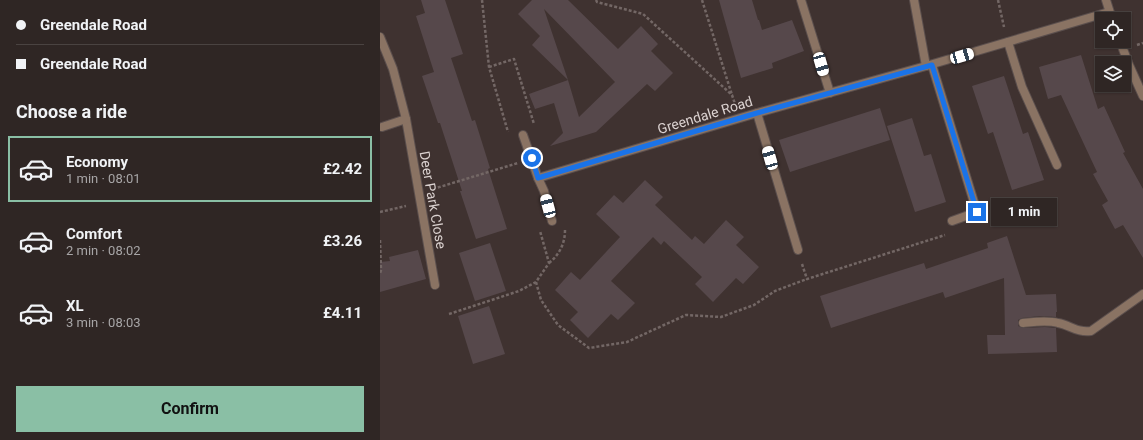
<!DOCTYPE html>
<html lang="en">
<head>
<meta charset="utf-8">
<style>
	:root { --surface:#2f2624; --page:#3b3231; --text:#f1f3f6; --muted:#a7a5a6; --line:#4a4341; --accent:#8abfa5 }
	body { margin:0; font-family:Roboto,sans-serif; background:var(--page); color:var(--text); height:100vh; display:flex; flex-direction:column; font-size:15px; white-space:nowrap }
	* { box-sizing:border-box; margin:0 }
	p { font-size:13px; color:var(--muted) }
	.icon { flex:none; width:22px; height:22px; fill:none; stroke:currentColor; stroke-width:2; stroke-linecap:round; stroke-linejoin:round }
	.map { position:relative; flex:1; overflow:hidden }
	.panel { display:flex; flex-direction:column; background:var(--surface); width:380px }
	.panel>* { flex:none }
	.guide { display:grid; align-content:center; height:88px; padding:0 16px; background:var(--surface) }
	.tools { position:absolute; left:715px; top:12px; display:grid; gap:8px }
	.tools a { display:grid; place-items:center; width:36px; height:36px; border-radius:0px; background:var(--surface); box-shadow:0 1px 3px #0004,0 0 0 1px var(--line); font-size:20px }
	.end { position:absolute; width:18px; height:18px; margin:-9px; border:5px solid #1a73e8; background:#fff; box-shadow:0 0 0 2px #fff }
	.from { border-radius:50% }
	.bubble { position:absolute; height:28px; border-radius:0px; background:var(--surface); box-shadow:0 1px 3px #0004,0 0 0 1px var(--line); font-size:13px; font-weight:700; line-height:28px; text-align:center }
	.car { position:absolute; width:12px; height:24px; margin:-12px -6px; border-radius:5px; box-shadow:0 0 3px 1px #0007; background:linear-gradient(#fff 24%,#345 0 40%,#fff 0 76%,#345 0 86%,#fff 0) }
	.guide b { display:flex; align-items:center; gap:14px; height:38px; font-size:15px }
	.guide b+b { border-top:1px solid var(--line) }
	.guide i { width:10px; height:10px; background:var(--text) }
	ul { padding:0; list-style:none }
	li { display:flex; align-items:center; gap:12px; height:66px; margin:0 8px 6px; padding:0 8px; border:2px solid transparent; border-radius:0px }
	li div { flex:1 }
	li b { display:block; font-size:15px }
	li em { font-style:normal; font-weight:700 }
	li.active { border-color:var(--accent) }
	li>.icon { width:36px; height:36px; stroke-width:1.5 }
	h2 { padding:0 16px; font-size:18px; line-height:48px }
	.button { display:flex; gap:8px; margin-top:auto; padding:8px 16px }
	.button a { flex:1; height:46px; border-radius:0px; background:var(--accent); color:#111; font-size:16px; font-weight:700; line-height:46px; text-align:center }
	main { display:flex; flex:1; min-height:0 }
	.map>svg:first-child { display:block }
</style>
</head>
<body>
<main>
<section class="panel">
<div class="guide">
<b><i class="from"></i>Greendale Road</b>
<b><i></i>Greendale Road</b>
</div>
<h2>Choose a ride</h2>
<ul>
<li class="active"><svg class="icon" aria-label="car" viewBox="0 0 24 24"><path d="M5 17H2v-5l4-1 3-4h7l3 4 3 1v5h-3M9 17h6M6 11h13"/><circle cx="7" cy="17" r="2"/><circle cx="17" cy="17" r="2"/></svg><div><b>Economy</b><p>1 min · 08:01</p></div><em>£2.42</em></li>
<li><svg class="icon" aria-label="car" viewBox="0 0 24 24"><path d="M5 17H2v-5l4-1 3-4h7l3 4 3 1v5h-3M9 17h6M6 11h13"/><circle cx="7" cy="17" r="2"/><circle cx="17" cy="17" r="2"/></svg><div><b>Comfort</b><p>2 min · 08:02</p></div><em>£3.26</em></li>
<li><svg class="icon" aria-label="car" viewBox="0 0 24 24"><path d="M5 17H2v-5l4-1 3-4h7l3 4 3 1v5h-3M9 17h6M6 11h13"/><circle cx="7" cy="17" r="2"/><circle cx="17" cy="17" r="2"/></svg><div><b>XL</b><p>3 min · 08:03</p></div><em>£4.11</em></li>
</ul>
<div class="button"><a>Confirm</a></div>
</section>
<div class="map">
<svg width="763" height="440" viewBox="0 0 763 440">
	<rect width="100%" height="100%" fill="#3f3230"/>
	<g fill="#56484b" fill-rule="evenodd">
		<polygon points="41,0 65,0 83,54 71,58 92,121 95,120 110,168 108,169 127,229 96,239 80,191 82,191 60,123 58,123 42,76 54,72 36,16 45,13"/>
		<path d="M152,0H188L238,49L261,26L278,44L271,51L293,73L275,91L267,84L216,132L170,146L183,133L174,103L155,109L149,94L188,80L152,45L160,36L138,14ZM164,9L235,82L199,117L188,80Z"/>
		<polygon points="339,0 372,0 378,20 379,20 382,30 412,20 424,51 392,63 393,68 361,78"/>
		<polygon points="701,55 718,109 724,106 745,152 743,153 763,189 763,258 743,225 735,229 722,205 728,201 713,174 717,172 681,95 668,99 659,67"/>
		<polygon points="624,76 643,134 648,132 664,180 632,190 613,132 608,134 592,86"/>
		<polygon points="500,108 510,140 410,172 399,140"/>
		<polygon points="532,118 544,156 551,154 566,202 535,212 507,126"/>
		<polygon points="265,180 283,197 275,205 312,240 315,236 324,244 346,220 364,237 356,245 379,267 363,284 356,278 333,302 315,284 322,277 284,241 281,245 273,237 231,281 255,303 238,320 231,314 208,338 190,320 198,312 175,290 191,272 200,280 240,237 216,214 234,195 243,203"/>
		<polygon points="627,236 646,295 676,294 677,312 676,312 676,317 660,316 642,318 638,320 638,326 643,328 665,327 676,328 677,352 608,354 607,335 625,335 624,278 565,298 563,292 451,328 440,296 544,263 546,269 608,248 607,243"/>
		<polygon points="110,243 126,291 95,301 79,253"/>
		<polygon points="38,250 46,279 0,292 0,262 10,261 9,257"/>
		<polygon points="109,306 125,354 93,364 78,316"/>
	</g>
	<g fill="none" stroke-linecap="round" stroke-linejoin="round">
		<defs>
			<g id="lane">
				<polyline points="421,0 450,93"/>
				<polyline points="628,42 642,87 677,165"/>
				<polyline points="377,113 418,250"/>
				<path d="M643,323C654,322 667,320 678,323C690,325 697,333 711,331L763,294"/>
			</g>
			<g id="street">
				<polyline points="534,0 546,66"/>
				<polyline points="726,0 732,19"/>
				<polyline points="0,37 13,69 26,119 55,285"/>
				<polyline points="740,41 749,65 763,96"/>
				<polyline points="552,65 597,212 572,221"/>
				<polyline points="2,127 26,119"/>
				<polyline points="143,135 158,178"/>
				<polyline points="172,221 164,191 158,178 377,113 546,66 729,12"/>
			</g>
		</defs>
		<use href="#lane" stroke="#5b4f4d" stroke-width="10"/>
		<use href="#street" stroke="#5b4f4d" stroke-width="10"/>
		<g stroke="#736765" stroke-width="2.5" stroke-dasharray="3 2" stroke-linecap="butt">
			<polyline points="102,0 109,67 128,132"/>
			<polyline points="216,0 217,2 263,14 352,95 355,104"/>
			<polyline points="322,0 352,95"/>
			<polyline points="618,0 624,27"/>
			<polyline points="757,45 763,43"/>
			<polyline points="109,67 134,59 154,124"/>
			<polyline points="53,189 138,163"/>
			<polyline points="0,212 26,206"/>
			<polyline points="0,240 1,270 0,274"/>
			<path d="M169,263C179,255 185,244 185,230"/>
			<polyline points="422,264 427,279 565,235"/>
			<polyline points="156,282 161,300 178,325 209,348 247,342 284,325 306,315 341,317 374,305 395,291 427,279"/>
			<polyline points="69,314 139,291 156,282 169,263 160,231"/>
		</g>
		<use href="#lane" stroke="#8a7363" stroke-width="8"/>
		<use href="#street" stroke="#8a7363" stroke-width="8"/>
	</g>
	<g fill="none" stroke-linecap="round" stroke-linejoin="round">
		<polyline stroke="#1a73e8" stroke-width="5" points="152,158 158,178 377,113 552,65 597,212"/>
	</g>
	<g text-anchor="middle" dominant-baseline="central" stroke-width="3" stroke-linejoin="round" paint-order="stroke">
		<g font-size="14" fill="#dbd2d0" stroke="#3f3230">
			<text transform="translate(325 115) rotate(-17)">Greendale Road</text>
			<text transform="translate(53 200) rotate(80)">Deer Park Close</text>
		</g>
	</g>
</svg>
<div class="tools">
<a><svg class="icon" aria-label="locate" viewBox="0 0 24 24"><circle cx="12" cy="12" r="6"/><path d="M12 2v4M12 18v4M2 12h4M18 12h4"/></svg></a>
<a><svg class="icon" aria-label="layers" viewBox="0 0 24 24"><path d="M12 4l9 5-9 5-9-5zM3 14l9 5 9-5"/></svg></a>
</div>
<i class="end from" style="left:152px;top:158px"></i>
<i class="end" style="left:597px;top:212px"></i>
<div class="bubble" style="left:611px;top:198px;width:66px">1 min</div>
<i class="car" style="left:582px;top:56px;rotate:74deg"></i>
<i class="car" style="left:441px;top:64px;rotate:164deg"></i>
<i class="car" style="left:390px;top:158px;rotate:344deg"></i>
<i class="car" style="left:168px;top:206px;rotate:345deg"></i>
</div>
</main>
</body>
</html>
